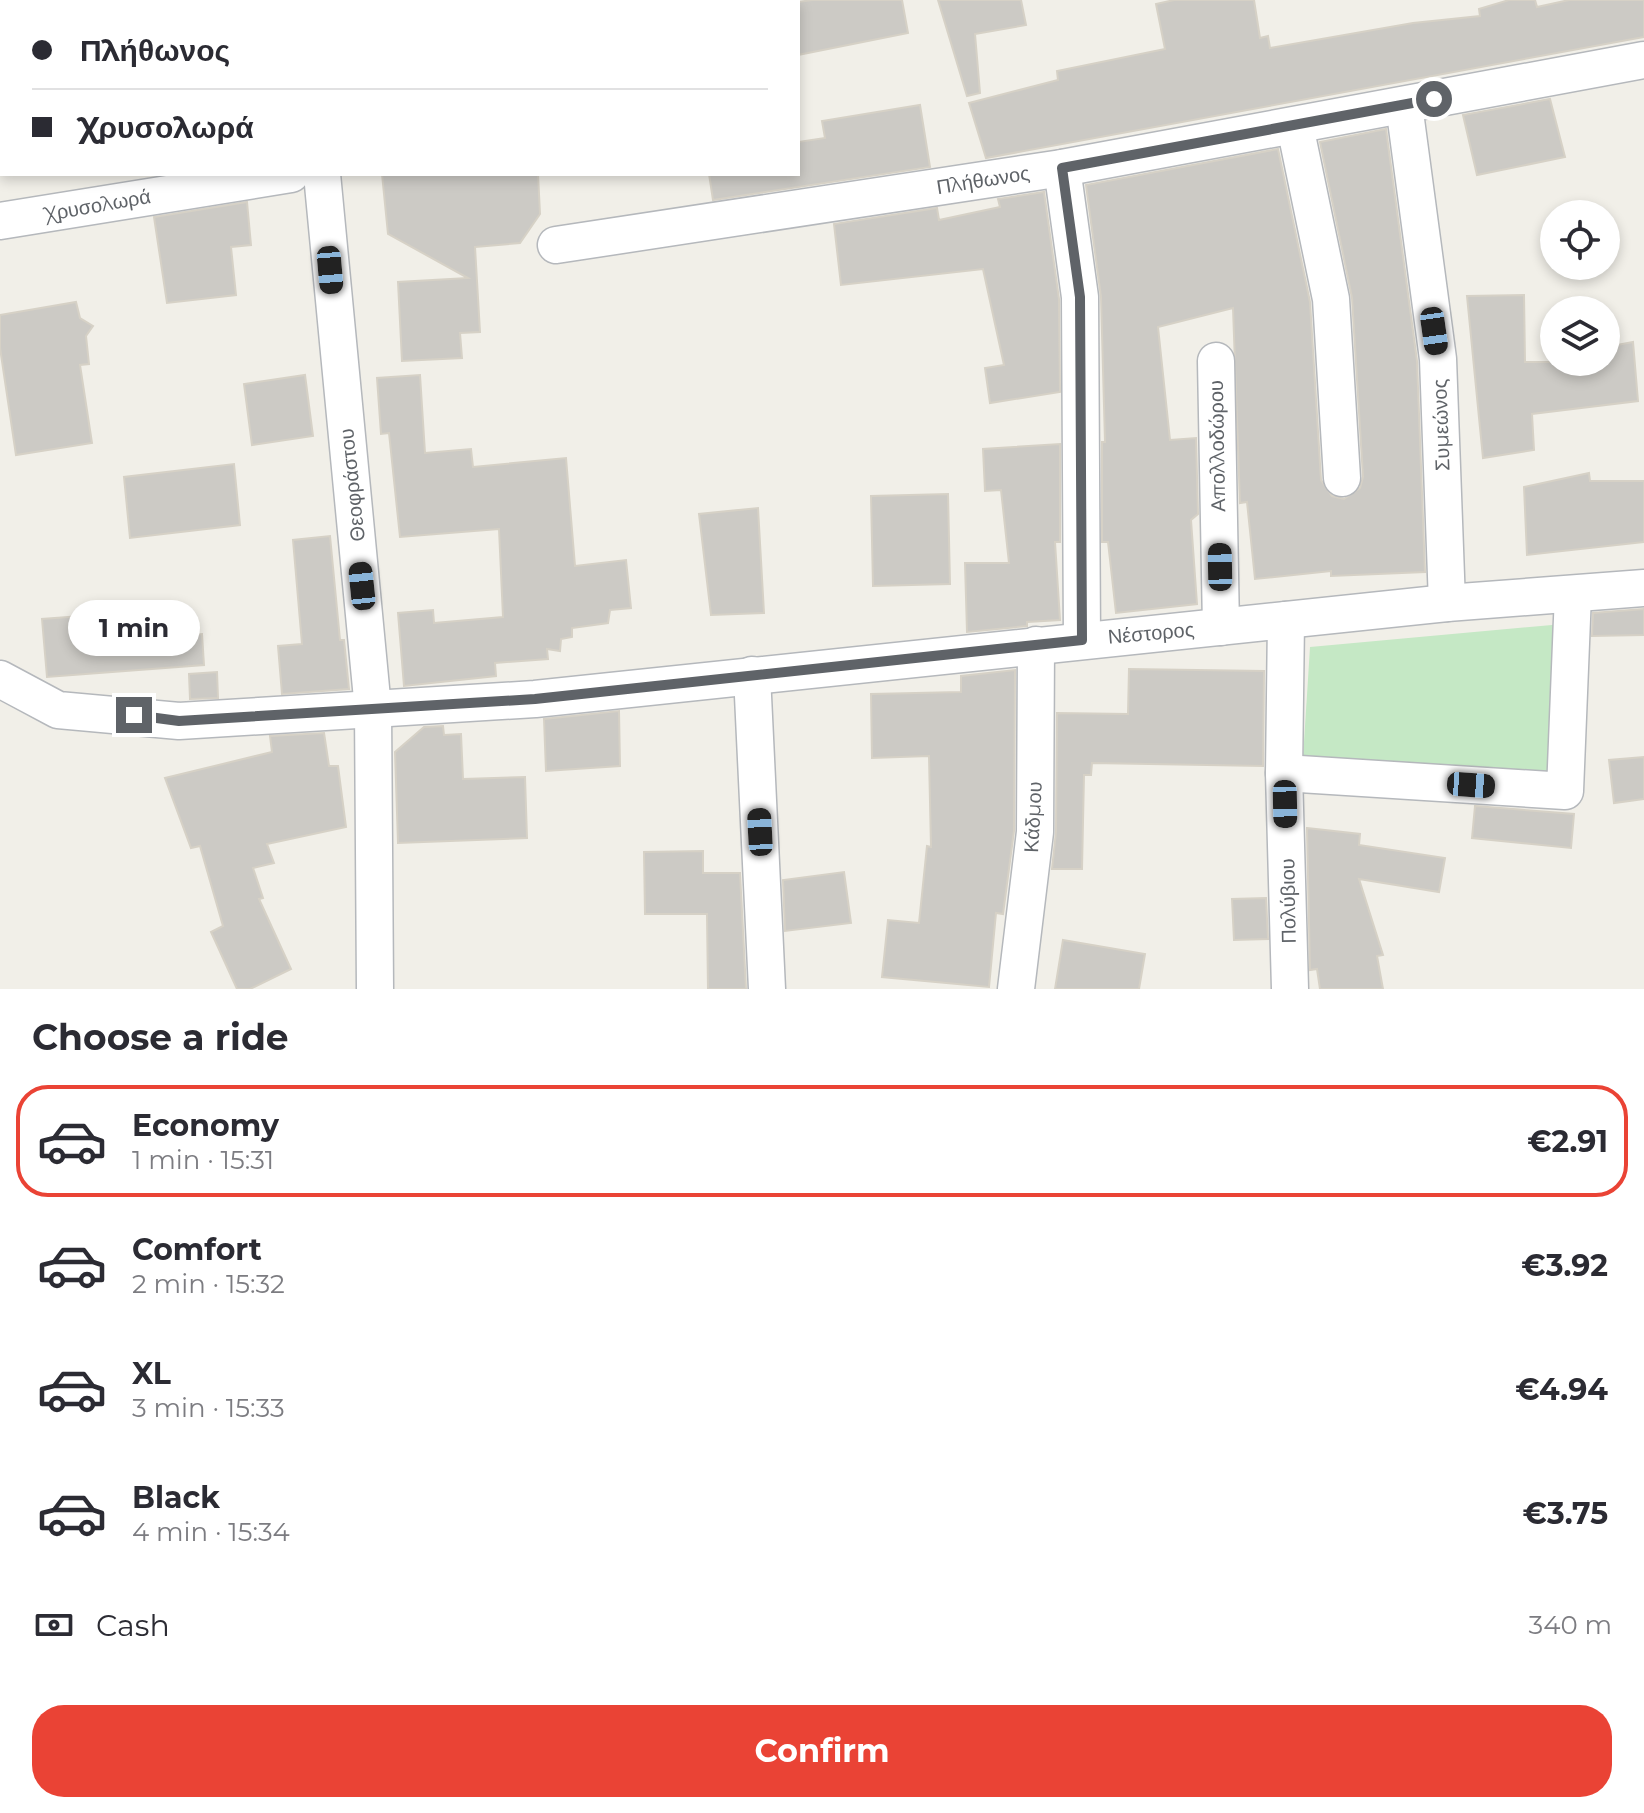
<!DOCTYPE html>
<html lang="en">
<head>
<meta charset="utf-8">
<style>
	:root { --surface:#fff; --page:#f2f2f3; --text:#2b2b33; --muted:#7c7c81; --line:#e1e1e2; --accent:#ea4335 }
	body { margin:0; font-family:Montserrat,sans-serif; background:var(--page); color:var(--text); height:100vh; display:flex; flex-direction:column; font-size:30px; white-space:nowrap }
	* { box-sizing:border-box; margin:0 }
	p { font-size:26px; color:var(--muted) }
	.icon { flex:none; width:44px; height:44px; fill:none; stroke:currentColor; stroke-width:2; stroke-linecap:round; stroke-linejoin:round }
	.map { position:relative; height:989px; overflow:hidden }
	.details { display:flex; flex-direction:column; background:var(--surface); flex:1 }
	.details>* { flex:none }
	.banner { position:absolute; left:0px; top:0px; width:800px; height:176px; box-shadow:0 4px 12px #0003; display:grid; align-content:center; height:176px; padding:0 32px; background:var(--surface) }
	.fabs { position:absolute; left:1540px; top:200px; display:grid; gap:16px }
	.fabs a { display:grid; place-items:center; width:80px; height:80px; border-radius:50%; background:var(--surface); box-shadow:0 4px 12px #0003; font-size:40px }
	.end { position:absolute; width:36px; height:36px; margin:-18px; border:10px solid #5f6368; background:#fff; box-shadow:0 0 0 4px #fff }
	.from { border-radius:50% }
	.bubble { position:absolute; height:56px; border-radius:28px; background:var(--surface); box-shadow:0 4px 12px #0003; font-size:26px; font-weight:700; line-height:56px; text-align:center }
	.car { position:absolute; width:24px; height:48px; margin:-24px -12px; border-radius:10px; box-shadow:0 0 6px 2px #0007; background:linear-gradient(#222 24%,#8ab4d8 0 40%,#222 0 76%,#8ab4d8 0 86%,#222 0) }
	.banner b { display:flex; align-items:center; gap:28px; height:76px; font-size:30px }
	.banner b+b { border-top:2px solid var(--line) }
	.banner i { width:20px; height:20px; background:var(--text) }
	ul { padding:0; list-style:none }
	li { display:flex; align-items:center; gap:24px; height:112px; margin:0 16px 12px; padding:0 16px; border:4px solid transparent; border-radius:32px }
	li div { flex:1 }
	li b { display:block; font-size:30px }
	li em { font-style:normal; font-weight:700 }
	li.active { border-color:var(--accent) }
	li>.icon { width:72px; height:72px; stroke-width:1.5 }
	h2 { padding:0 32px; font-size:36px; line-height:96px }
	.pay { display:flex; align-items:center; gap:20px; height:88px; padding:0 32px; font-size:30px }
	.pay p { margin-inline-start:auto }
	.primary-button { display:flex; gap:16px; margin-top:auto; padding:16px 32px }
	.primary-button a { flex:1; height:92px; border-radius:32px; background:var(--accent); color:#fff; font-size:32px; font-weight:700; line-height:92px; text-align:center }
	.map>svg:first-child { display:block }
</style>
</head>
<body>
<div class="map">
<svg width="1644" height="989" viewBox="0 0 1644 989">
	<rect width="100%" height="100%" fill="#f1efe8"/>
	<polygon fill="#c5e8c5" points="1563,624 1555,774 1303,758 1310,647"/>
	<g fill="#cccac5" stroke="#d6d1c6" stroke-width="2">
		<polygon points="812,0 902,0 908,33 798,55 798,2"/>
		<polygon points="938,0 1021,0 1026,25 975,34 980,93 967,96"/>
		<polygon points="1174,0 1254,0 1260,38 1268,36 1270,48 1413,23 1480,16 1479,9 1509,0 1535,0 1537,7 1569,0 1644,0 1644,37 986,158 969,103 1058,80 1057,71 1165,49 1156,4"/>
		<polygon points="1550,99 1565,157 1477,175 1463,115"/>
		<polygon points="920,105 930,167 713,200 709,174 798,174 798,142 825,138 822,121"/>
		<polygon points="1386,129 1417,361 1425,572 1331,576 1331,571 1255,579 1247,502 1240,503 1233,308 1158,327 1170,440 1196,438 1198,514 1191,520 1197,604 1116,613 1108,542 1102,542 1102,442 1105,442 1101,297 1086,185 1278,149 1310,302 1321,480 1332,496 1344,499 1360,488 1363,477 1352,298 1320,142"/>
		<polygon points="382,174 538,174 540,214 520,243 475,247 480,332 460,333 462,358 402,361 398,282 468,278 388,234"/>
		<polygon points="1044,192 1059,299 1060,392 990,403 985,368 1004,365 983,269 841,285 834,224 937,208 939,220 1000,207 998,199"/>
		<polygon points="247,202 251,245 231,247 236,295 167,303 154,217"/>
		<polygon points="1524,295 1525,362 1606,362 1606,347 1633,342 1638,401 1532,414 1534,450 1483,458 1467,296"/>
		<polygon points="76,302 80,318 93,326 86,336 89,364 80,365 92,443 16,455 0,348 0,315"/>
		<polygon points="305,375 313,436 252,445 244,384"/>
		<polygon points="420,375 425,453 471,449 473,467 566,458 575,566 626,560 631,608 610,610 608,623 572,628 572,637 561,639 560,651 547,649 548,659 495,663 496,676 404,686 398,613 433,610 434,623 503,617 499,529 400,537 389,433 381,434 377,378"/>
		<polygon points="1060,444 1060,542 1055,542 1060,620 1027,622 1027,626 967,632 965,563 1009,563 1001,490 985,491 983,449"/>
		<polygon points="234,464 240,525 130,538 124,477"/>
		<polygon points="1589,473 1590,481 1644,481 1644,542 1527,555 1524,487"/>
		<polygon points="948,494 950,584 873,586 871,496"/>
		<polygon points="758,508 764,613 711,615 699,514"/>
		<polygon points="330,536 340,640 344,640 349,689 282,694 278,646 302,644 293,540"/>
		<polygon points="175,609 177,636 202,634 204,665 47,677 42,619"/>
		<polygon points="1644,609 1644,635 1592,636 1593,613"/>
		<polygon points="1129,669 1264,671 1263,766 1092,763 1091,775 1084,775 1082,869 1052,869 1056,832 1057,713 1128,714"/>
		<polygon points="1015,670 1014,831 1003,914 996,913 989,987 882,977 888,920 919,923 927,846 931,847 929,756 872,758 871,694 961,692 961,676"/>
		<polygon points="217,672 218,698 190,699 189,674"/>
		<polygon points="619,711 620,766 546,771 544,719"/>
		<polygon points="443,726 444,735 461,734 463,779 525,777 527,838 398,843 395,752 424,727"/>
		<polygon points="324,733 329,766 338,766 346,827 267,844 274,863 253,868 263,898 259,899 291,969 250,989 237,989 211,932 223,926 200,846 191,848 165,778 272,752 270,736"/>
		<polygon points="1644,757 1644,799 1614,803 1609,760"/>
		<polygon points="1475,806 1574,814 1571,848 1472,838"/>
		<polygon points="1307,828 1360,834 1359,845 1445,858 1439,892 1359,879 1383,955 1377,956 1383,989 1320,989 1317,969 1310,970"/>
		<polygon points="703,851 703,873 740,873 746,989 708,989 707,914 645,914 644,852"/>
		<polygon points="844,872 851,923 785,931 783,880"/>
		<polygon points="1266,898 1268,939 1234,940 1232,899"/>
		<polygon points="1063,940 1145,954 1139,989 1055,989"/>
	</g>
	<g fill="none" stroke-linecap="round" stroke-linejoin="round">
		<defs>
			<g id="minor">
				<polyline points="317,0 317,2"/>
				<polyline points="1404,105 1438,359 1447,603"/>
				<polyline points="1295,126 1331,299 1342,478"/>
				<polyline points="1062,168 1080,297 1082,640"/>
				<polyline points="322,174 373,709 375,989"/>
				<polyline points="0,221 291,174"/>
				<polyline points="556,245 1062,168 1644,60"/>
				<polyline points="1216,361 1221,627"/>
				<polyline points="1286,620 1284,773 1290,989"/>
				<polyline points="752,675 767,989"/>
				<polyline points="0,679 58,710 179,721 535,699 1447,603 1644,588"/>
				<polyline points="1284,773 1565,791 1573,594"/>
				<polyline points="1016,989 1035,832 1036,645"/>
			</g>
		</defs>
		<use href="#minor" stroke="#b5b8bc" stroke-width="39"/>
		<use href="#minor" stroke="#fff" stroke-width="36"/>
	</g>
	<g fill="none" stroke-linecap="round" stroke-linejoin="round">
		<polyline stroke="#5f6368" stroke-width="10" points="134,715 179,721 535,699 1082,640 1080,297 1062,168 1434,99"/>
	</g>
	<g text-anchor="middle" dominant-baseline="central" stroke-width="6" stroke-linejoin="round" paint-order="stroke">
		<g font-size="20" fill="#5f6368" stroke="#fff">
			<text transform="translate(983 180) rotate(-9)">Πλήθωνος</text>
			<text transform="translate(98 205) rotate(-10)">Χρυσολωρά</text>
			<text transform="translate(1441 425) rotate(-92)">Συμεώνος</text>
			<text transform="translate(1217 446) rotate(-91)">Απολλοδώρου</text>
			<text transform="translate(352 485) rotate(-96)">Θεοφράστου</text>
			<text transform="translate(1151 633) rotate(-5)">Νέστορος</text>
			<text transform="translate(1033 817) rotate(-87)">Κάδμου</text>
			<text transform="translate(1288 901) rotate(-91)">Πολύβιου</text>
		</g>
	</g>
</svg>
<div class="fabs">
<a><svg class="icon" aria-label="locate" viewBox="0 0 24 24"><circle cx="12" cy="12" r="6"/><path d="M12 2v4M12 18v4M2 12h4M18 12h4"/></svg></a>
<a><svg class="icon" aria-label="layers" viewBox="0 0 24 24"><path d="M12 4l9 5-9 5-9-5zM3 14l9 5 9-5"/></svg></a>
</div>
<i class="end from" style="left:1434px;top:99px"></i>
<i class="end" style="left:134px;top:715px"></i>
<div class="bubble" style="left:68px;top:600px;width:132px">1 min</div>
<i class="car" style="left:330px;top:270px;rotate:175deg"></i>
<i class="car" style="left:1434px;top:331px;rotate:172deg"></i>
<i class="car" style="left:1220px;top:567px;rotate:359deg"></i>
<i class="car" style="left:362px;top:586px;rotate:354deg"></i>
<i class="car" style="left:1471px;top:785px;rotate:94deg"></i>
<i class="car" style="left:1285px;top:804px;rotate:179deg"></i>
<i class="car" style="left:760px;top:832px;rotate:357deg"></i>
<div class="banner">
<b><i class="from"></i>Πλήθωνος</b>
<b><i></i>Χρυσολωρά</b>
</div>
</div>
<section class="details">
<h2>Choose a ride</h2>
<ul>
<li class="active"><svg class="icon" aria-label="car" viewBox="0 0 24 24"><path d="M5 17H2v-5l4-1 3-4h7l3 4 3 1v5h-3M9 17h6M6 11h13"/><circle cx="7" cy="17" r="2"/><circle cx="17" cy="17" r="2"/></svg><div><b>Economy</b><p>1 min · 15:31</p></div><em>€2.91</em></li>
<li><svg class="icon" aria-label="car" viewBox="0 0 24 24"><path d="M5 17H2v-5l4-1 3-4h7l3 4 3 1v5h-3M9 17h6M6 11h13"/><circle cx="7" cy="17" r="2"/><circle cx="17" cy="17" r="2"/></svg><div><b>Comfort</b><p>2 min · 15:32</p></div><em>€3.92</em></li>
<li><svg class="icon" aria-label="car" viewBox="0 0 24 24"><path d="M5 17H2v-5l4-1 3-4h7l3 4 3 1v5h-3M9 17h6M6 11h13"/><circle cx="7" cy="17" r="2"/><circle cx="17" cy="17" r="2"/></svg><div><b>XL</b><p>3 min · 15:33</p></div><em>€4.94</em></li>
<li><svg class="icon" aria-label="car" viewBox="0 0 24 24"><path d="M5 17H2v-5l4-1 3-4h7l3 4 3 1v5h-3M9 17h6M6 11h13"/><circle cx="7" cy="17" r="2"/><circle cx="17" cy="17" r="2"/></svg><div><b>Black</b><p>4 min · 15:34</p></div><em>€3.75</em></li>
</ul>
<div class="pay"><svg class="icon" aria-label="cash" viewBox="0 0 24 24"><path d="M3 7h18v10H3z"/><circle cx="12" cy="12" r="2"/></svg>Cash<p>340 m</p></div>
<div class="primary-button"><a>Confirm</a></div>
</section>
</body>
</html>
